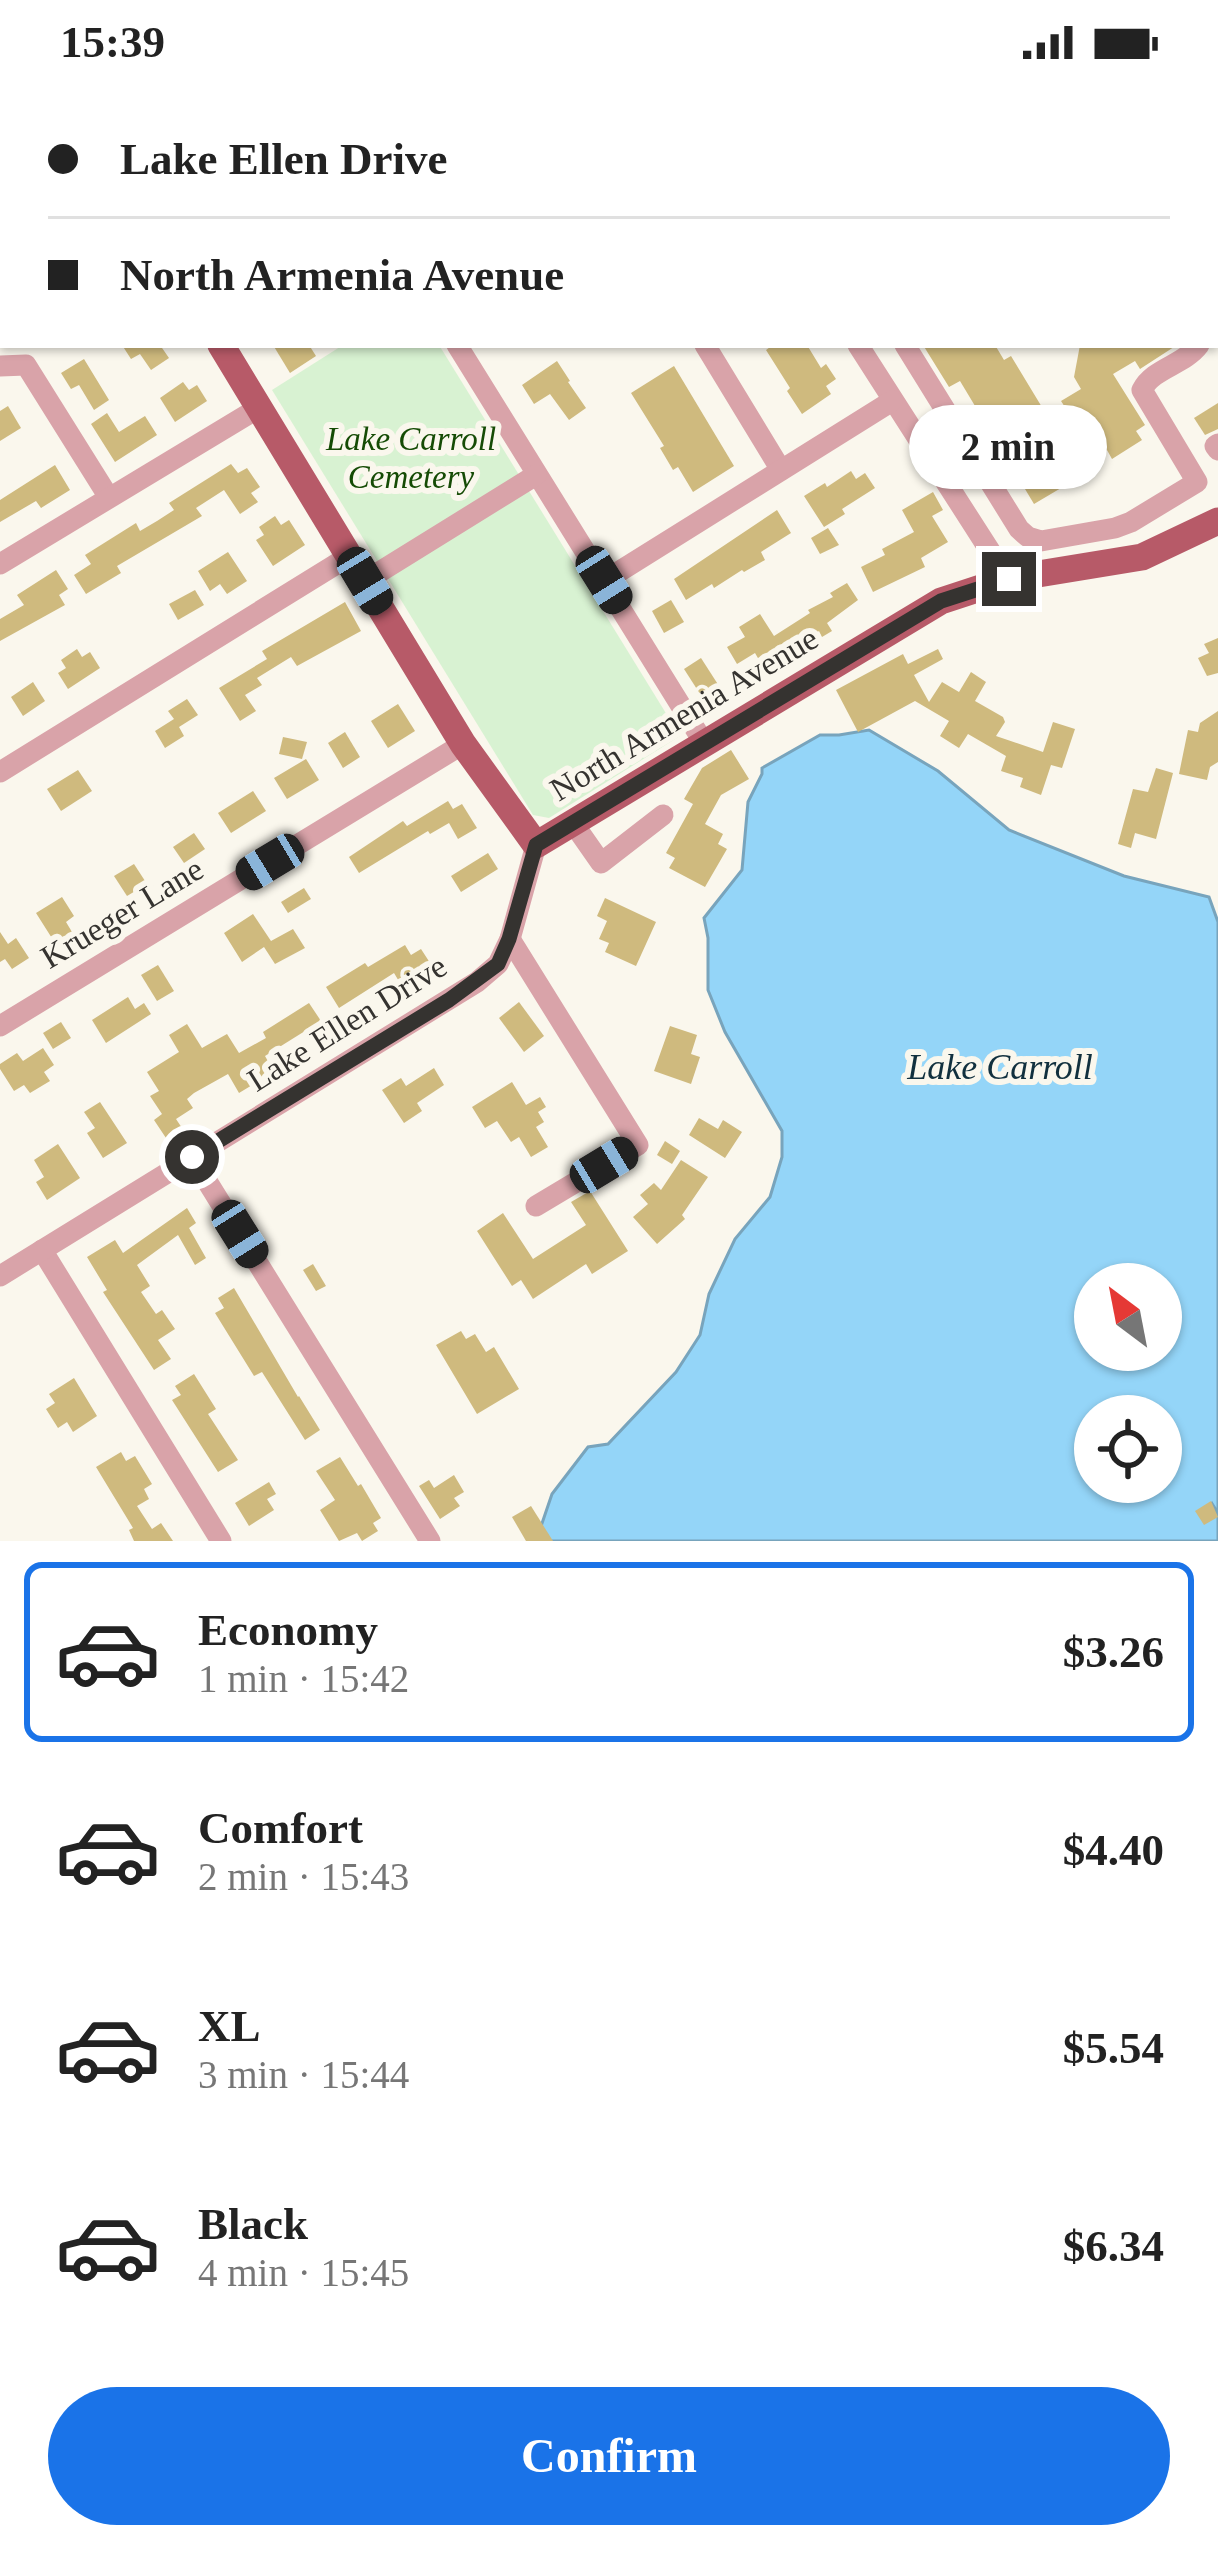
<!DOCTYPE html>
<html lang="en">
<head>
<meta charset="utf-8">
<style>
	:root { --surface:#fff; --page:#f6f6f6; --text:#222; --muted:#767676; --line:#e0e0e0; --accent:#1a73e8 }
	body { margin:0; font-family:"Times New Roman",serif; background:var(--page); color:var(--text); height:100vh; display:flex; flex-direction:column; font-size:45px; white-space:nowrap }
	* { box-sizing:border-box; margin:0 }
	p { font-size:39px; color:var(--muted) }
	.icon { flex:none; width:66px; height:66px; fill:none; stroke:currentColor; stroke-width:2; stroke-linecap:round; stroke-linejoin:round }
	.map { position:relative; height:1457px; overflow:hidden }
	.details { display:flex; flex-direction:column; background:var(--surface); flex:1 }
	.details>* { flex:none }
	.hud { position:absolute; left:0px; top:0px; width:1218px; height:264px; box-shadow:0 3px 9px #0004; display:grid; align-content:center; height:264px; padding:0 48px; background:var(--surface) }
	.needle { width:78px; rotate:328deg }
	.controls { position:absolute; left:1074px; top:1179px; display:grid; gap:24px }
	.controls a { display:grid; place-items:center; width:108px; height:108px; border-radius:50%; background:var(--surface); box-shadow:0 3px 9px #0004; font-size:60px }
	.end { position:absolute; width:54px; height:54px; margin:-27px; border:15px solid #353330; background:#fff; box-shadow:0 0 0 6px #fff }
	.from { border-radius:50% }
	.bubble { position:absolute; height:84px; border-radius:42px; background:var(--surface); box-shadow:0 3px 9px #0004; font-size:39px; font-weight:700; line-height:84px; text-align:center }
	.car { position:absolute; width:36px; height:72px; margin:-36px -18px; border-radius:15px; box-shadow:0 0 9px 3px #0007; background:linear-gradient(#222 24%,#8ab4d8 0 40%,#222 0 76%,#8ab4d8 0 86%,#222 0) }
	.hud b { display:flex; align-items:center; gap:42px; height:114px; font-size:45px }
	.hud b+b { border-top:3px solid var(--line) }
	.hud i { width:30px; height:30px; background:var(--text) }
	ul { padding:21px 0 0; list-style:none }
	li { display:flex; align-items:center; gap:36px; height:180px; margin:0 24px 18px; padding:0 24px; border:6px solid transparent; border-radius:18px }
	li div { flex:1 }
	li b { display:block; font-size:45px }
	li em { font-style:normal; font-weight:700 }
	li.selected { border-color:var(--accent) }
	li>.icon { width:108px; height:108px; stroke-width:1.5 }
	.action { display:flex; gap:24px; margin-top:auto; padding:24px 48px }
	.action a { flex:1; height:138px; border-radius:72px; background:var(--accent); color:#fff; font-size:48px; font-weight:700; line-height:138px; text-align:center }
	.status { display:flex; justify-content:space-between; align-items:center; height:84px; padding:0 60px; background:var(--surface); direction:ltr }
	.status svg { height:33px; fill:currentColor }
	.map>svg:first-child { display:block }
</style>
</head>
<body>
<div class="status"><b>15:39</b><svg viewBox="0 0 49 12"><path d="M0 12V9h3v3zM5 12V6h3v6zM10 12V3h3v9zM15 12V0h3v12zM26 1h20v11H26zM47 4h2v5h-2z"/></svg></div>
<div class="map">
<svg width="1218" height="1457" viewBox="0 0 1218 1457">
	<rect width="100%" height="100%" fill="#faf7ed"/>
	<polygon fill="#d8f2d2" points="343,261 439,261 680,652 549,734 533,731 272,306"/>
	<path fill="#94d5f8" stroke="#78a4bc" stroke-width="3" fill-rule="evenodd" d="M869,646L938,687L1009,746L1124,792L1209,813L1218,838V1429L1211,1418L1218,1433V1457H536L552,1410L588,1363L608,1360L676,1288L700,1251L709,1210L735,1155L770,1113L782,1073V1047L725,948L708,906V854L704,834L742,786L748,718L762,690V684L820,651H839ZM1095,1200H1161V1266H1095ZM1095,1332H1161V1398H1095Z"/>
	<g fill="#cfba7e">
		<polygon points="122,261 160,261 169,274 151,286 140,270 131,275"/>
		<polygon points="273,261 309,261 316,272 290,289"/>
		<polygon points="773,261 807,261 821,284 826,280 836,295 826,302 831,310 802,330 787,307 790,304 766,266"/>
		<polygon points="923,261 995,261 1004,276 1011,272 1083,391 1034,420 960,297 949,303"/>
		<polygon points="1080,261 1177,261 1140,285 1135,277 1113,290 1145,341 1136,347 1142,356 1112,375 1107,366 1097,372 1061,317 1081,305 1074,293"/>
		<polygon points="84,275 109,316 94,326 79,301 71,305 61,289"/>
		<polygon points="557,277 570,297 568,298 586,324 569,336 550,310 534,320 522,301"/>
		<polygon points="674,282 734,382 693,408 678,383 673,386 660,364 664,362 631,309"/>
		<polygon points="183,298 189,306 197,301 207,317 175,338 160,314"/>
		<polygon points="1218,319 1218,345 1205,351 1194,334"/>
		<polygon points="8,322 21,344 0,357 0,327"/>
		<polygon points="107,329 119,348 145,332 157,351 115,378 91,340"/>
		<polygon points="231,380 238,389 247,384 260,403 251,409 258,418 240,430 224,406 196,424 202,432 117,482 121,489 86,510 74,491 91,480 85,471 136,439 140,447 157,437 174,426 169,419"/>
		<polygon points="55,381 70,406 41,424 36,417 0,438 0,416"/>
		<polygon points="851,387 856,395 865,389 875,404 842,425 845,430 824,443 804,412 825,399 827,403"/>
		<polygon points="933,408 943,426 932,432 948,458 921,474 925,483 873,508 861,483 885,471 882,465 914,448 902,426"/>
		<polygon points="777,426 791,449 761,468 765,476 744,488 742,486 714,504 712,500 686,516 674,495"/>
		<polygon points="275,432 281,441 289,436 305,461 273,482 256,456 264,451 259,443"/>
		<polygon points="828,444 839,461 820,470 811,454"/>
		<polygon points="228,468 247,497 227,510 220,500 210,507 198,487"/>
		<polygon points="56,486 68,505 59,511 65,521 0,557 0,535 24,521 17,511"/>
		<polygon points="847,499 858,516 827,539 832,547 822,553 819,547 762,581 755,569 737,580 727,563 745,553 739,543 760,530 774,552 810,529 808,526 833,513 830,509"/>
		<polygon points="195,506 204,521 178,536 169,520"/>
		<polygon points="671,516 684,538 664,549 652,527"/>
		<polygon points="345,518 361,547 297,582 291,573 257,594 262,601 245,611 256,627 240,637 219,604 267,575 262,567"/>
		<polygon points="1218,554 1218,589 1207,592 1198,574 1209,569 1204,560"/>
		<polygon points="77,565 82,573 90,568 100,584 68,605 58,589 66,584 61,576"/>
		<polygon points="938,565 943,575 914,591 929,618 942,598 959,608 971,588 986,598 975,617 1003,633 1005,638 996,652 1043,668 1053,638 1075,645 1062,684 1051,681 1041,711 1020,703 1023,694 1001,687 1006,672 968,650 959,664 940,652 949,637 915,617 858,648 836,606 903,570 908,580"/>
		<polygon points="701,574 719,602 702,613 684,585"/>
		<polygon points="33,598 45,617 23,632 11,613"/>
		<polygon points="187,615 198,631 179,643 184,652 165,664 155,647 174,635 168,627"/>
		<polygon points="398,620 415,647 388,664 371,637"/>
		<polygon points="1218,627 1218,678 1210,683 1207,696 1179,690 1188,646 1198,648 1200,639"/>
		<polygon points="345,648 360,673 343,684 328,659"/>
		<polygon points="283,653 307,658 302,675 279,670"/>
		<polygon points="731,666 749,695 721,711 705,740 723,750 718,760 727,765 705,803 669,784 675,774 666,769 693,720 684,715 702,684"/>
		<polygon points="306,675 319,696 287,715 274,694"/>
		<polygon points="1156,684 1173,689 1156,755 1135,749 1131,764 1118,760 1133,705 1148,708"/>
		<polygon points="78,686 92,707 61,727 47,705"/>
		<polygon points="253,707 266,727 231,749 218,729"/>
		<polygon points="448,717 453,725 462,720 477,744 458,755 449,739 430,750 428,747 359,789 349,773 403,737 407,742"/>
		<polygon points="194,749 205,765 184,779 173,763"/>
		<polygon points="488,769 498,785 461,808 451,792"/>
		<polygon points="134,780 147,800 127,812 114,792"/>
		<polygon points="304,804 311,815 288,829 281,818"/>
		<polygon points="62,813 74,832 66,838 72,848 55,859 36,829"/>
		<polygon points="605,814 656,838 636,882 605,868 609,859 599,855 607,837 597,832"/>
		<polygon points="253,830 271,857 293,845 305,864 275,880 264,863 242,878 224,849"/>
		<polygon points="0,848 8,860 16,854 29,874 12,885 5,875 0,878"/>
		<polygon points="405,861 411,871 421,865 434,885 403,904 394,889 339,924 326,903 365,879 368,883"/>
		<polygon points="158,881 174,907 157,917 141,891"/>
		<polygon points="128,913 135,925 144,919 151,930 106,959 92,936"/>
		<polygon points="519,918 544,952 524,968 499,934"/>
		<polygon points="309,919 321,937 265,972 274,988 239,1009 228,990 194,1009 187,1015 193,1024 176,1035 182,1044 166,1054 154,1036 162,1030 150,1012 159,1007 147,988 179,968 169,951 187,940 202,964 227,950 239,969 266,954 263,948"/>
		<polygon points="61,938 71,954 53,965 43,949"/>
		<polygon points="670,942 697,951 691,970 700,973 691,1000 654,987"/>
		<polygon points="43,964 54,981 44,988 50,997 30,1009 24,1001 14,1007 0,985 0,980 17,969 23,977"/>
		<polygon points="434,984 444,1001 417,1019 422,1027 404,1039 382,1006 401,994 406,1002"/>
		<polygon points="512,998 526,1021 540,1013 546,1023 538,1028 544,1038 536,1043 548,1063 531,1073 519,1053 511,1058 497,1037 485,1044 472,1023"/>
		<polygon points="100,1018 127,1059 103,1074 87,1049 95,1044 84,1028"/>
		<polygon points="699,1034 718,1045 723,1036 742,1048 725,1074 689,1051"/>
		<polygon points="665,1057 680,1067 672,1080 657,1071"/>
		<polygon points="58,1060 80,1094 47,1116 36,1098 44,1093 34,1076"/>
		<polygon points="681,1076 708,1093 682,1131 685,1135 657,1160 633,1133 648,1120 640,1111 654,1099 661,1106"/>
		<polygon points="590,1107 628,1167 592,1190 586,1180 533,1215 521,1196 512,1202 477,1147 503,1129 533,1175 586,1141 571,1118"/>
		<polygon points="187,1124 196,1139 189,1144 206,1174 195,1181 178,1151 137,1181 150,1202 141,1208 156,1230 162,1226 175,1245 158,1256 171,1275 154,1286 103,1208 107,1206 87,1173 115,1156 123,1169"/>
		<polygon points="313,1180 326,1202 316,1207 303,1186"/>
		<polygon points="234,1204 298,1313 299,1312 320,1346 305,1356 262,1288 254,1292 215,1229 224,1224 218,1214"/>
		<polygon points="461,1247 466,1255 475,1250 486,1268 494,1263 519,1305 477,1330 436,1261"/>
		<polygon points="194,1290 216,1325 208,1330 238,1376 218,1388 172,1316 181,1311 175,1302"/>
		<polygon points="74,1294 97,1332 73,1348 67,1338 58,1344 46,1325 55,1319 49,1310"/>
		<polygon points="121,1368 126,1377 135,1372 152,1400 144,1405 149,1415 137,1422 152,1445 161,1439 173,1457 134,1457 129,1446 133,1444 96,1383"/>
		<polygon points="340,1373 358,1402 361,1400 381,1434 373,1439 378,1447 362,1457 357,1449 339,1457 320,1426 335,1416 316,1387"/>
		<polygon points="454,1391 464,1408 454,1414 460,1422 440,1435 419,1402 429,1396 434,1404"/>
		<polygon points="269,1398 276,1410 267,1415 274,1426 249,1442 235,1419"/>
		<polygon points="1211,1417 1218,1433 1204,1441 1195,1427"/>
		<polygon points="531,1422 553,1457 526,1457 512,1433"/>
	</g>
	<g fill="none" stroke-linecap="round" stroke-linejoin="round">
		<g stroke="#d9a3a9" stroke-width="21">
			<polyline points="638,0 642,3"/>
			<polyline points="355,3 356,0"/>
			<polyline points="815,3 824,0"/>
			<polyline points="0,55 3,53"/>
			<polyline points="457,261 704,659"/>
			<polyline points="705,261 781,386"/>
			<polyline points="858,261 1008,495"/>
			<path d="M905,261L1019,445L1028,453L1041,457L1115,444L1131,438L1197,398L1142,306C1153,284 1184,281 1199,261"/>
			<polyline points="0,282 26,281 108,412"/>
			<polyline points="1218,360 1215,362 1218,366"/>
			<polyline points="0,480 260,323"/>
			<polyline points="365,497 536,391"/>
			<polyline points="604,497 892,317"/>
			<polyline points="0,688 351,471"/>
			<polyline points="573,739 601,779 663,731"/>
			<polyline points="510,855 638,1061 536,1122"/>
			<polyline points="0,942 463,660"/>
			<polyline points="192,1073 430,1457"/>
			<polyline points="42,1166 221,1457"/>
			<polyline points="0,1192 477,898 498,880 510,855 536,761"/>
		</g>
		<g stroke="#b75a68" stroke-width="27">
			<polyline points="58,0 60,3"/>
			<polyline points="221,261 463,660 536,761 941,517 1008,495 1142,473 1218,437"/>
		</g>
	</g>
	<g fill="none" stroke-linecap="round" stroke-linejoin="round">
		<polyline stroke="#353330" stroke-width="15" points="192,1073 449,916 498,880 509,855 536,761 941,517 1009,495"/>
	</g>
	<g text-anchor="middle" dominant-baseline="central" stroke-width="12" stroke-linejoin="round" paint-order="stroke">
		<g font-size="33" font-style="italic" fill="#154b05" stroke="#faf7ed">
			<text x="411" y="355">Lake Carroll<tspan x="411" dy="38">Cemetery</tspan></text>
		</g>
		<g font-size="33" fill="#353330" stroke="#faf7ed">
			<text transform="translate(684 630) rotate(-31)">North Armenia Avenue</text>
			<text transform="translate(122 829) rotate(-31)">Krueger Lane</text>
			<text transform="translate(347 939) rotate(-32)">Lake Ellen Drive</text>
		</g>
		<g font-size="36" font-style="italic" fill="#11303e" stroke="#faf7ed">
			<text x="1000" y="983">Lake Carroll</text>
		</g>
	</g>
</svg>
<div class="controls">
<a><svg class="needle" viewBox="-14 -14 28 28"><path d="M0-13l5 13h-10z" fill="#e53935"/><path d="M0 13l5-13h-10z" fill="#767676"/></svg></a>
<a><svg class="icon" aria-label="locate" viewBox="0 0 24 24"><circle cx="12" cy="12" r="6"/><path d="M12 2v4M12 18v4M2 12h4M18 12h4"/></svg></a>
</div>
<i class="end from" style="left:192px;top:1073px"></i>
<i class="end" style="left:1009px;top:495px"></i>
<div class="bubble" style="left:909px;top:321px;width:198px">2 min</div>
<i class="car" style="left:604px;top:496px;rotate:148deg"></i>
<i class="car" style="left:365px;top:497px;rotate:149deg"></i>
<i class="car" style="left:270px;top:778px;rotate:239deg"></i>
<i class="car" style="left:604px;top:1081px;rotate:59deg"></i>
<i class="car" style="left:240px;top:1150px;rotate:148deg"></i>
<div class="hud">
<b><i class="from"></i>Lake Ellen Drive</b>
<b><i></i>North Armenia Avenue</b>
</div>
</div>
<section class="details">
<ul>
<li class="selected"><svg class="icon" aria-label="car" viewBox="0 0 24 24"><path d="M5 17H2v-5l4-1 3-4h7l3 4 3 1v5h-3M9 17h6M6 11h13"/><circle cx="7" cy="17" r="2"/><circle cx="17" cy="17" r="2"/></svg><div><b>Economy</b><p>1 min · 15:42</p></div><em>$3.26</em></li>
<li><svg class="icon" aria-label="car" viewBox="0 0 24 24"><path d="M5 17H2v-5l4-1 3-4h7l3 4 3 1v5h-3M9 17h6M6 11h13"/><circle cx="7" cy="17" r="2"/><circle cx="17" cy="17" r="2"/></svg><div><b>Comfort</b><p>2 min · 15:43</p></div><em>$4.40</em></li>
<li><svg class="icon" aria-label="car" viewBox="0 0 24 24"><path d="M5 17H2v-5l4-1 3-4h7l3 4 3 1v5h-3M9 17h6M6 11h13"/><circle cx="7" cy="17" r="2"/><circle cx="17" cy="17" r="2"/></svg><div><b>XL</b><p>3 min · 15:44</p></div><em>$5.54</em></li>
<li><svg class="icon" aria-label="car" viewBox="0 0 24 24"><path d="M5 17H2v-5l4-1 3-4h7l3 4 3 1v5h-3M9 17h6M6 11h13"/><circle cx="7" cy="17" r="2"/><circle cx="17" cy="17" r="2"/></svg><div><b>Black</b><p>4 min · 15:45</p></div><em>$6.34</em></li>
</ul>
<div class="action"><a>Confirm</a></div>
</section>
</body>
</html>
